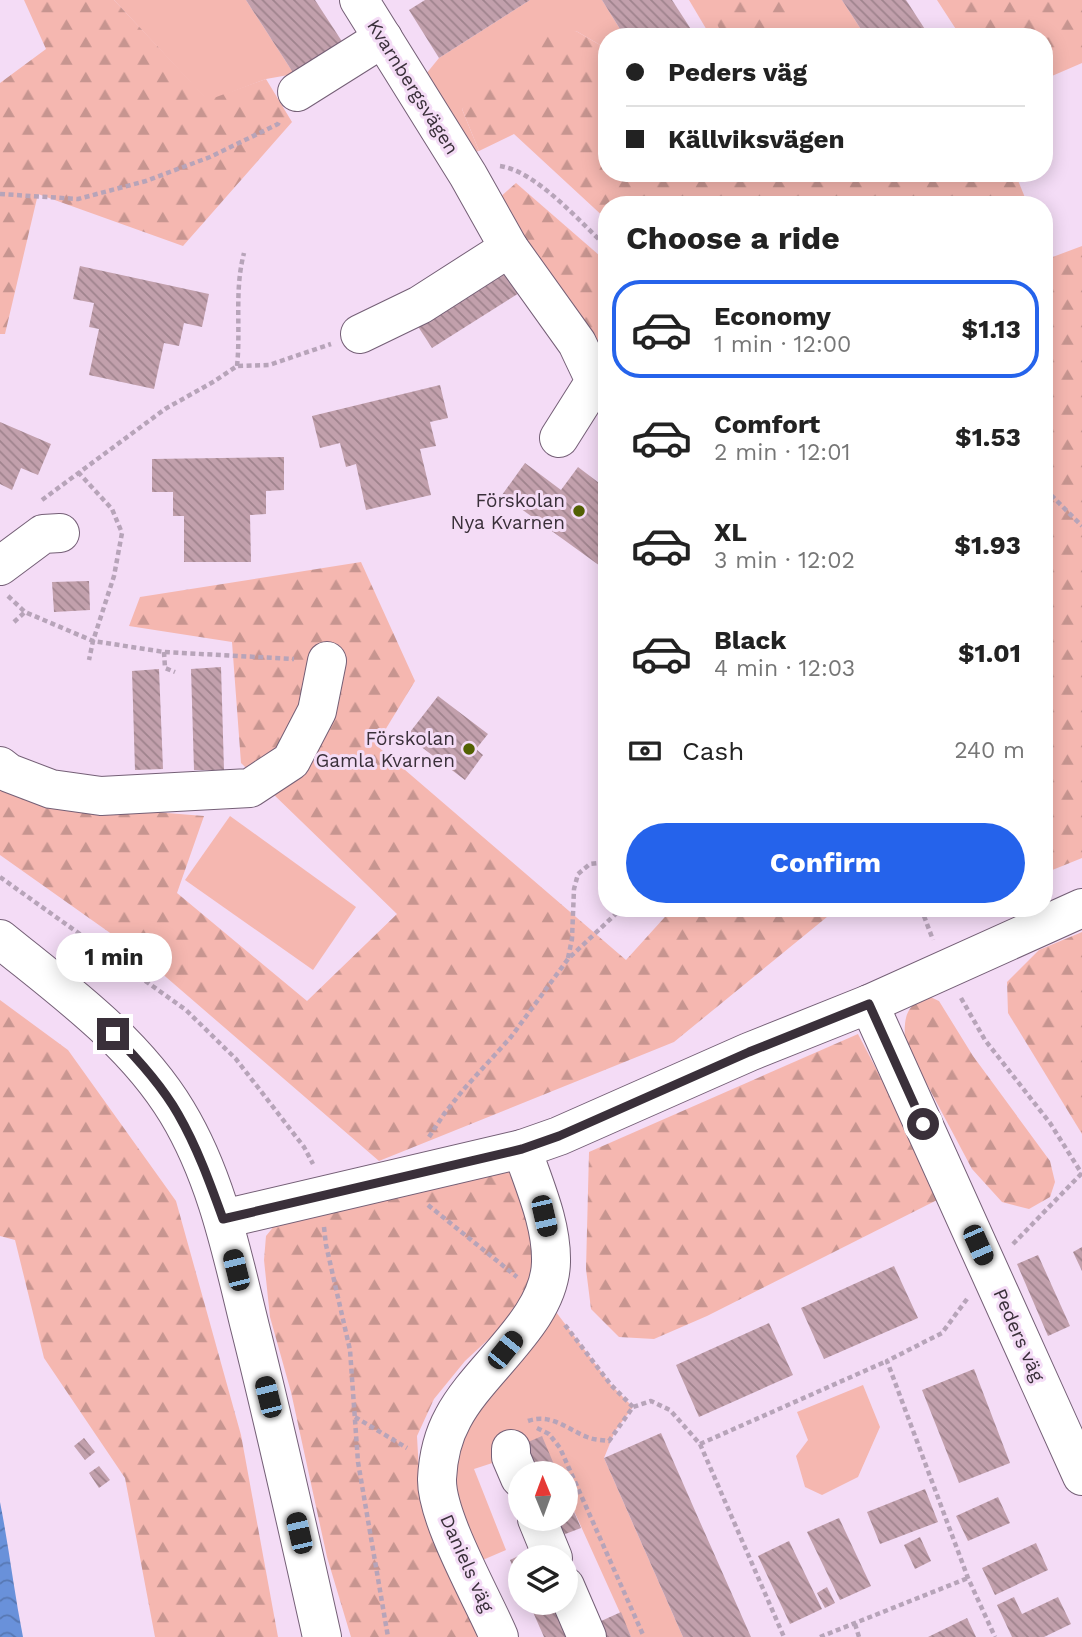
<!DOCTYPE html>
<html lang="en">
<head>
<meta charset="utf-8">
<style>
	:root { --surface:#fff; --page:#f2f2f2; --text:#222; --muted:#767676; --line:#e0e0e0; --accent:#2563eb }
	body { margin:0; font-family:"Work Sans",sans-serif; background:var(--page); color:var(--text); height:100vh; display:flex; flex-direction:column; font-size:26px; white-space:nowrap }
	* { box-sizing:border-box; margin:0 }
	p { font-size:23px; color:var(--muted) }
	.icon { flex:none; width:38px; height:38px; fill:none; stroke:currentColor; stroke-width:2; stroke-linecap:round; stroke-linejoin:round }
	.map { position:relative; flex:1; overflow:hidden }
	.panel { position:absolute; left:598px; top:196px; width:455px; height:721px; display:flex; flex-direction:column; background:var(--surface); border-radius:28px; box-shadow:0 4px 18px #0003 }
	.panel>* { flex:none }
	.banner { position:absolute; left:598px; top:28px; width:455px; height:154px; border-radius:28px; box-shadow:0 4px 18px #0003; display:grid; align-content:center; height:154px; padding:0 28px; background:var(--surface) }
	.needle { width:46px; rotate:359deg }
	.buttons { position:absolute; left:508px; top:1461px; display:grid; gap:14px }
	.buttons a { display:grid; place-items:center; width:70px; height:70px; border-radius:50%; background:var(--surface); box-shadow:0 4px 18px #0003; font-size:35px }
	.end { position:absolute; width:32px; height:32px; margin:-16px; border:9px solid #3a303a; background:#fff; box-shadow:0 0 0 4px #fff }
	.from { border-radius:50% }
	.bubble { position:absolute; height:49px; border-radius:24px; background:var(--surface); box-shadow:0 4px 18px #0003; font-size:23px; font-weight:700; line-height:49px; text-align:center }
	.car { position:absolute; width:21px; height:42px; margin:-21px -10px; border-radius:9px; box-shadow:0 0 5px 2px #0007; background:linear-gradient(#222 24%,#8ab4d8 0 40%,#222 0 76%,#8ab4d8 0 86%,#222 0) }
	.banner b { display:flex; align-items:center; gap:24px; height:66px; font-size:26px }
	.banner b+b { border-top:2px solid var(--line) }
	.banner i { width:18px; height:18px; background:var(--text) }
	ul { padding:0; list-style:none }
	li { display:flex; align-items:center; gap:21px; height:98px; margin:0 14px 10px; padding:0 14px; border:4px solid transparent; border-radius:28px }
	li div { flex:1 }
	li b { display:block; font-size:26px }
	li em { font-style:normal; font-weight:700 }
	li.current { border-color:var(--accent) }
	li>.icon { width:63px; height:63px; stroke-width:1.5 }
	h2 { padding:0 28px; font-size:32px; line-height:84px }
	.pay { display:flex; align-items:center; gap:18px; height:77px; padding:0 28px; font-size:26px }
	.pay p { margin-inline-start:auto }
	.action { display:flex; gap:14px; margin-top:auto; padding:14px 28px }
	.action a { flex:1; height:80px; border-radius:42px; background:var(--accent); color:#fff; font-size:28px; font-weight:700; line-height:80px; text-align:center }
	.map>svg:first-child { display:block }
</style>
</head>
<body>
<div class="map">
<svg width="1082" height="1637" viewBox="0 0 1082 1637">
	<defs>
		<pattern id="forest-firs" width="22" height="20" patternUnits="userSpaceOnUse" patternTransform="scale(1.75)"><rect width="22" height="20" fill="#f5b7b0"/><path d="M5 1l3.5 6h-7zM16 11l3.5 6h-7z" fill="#c79590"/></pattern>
		<pattern id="water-waves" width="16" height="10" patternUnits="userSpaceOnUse" patternTransform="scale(1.75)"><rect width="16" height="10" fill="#6991da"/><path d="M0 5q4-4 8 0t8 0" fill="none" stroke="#5777b2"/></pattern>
		<pattern id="building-back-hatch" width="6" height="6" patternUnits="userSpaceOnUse" patternTransform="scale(1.75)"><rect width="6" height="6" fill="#c2a0ac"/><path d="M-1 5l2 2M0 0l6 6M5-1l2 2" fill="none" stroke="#9f838d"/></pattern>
	</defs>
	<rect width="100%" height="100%" fill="#f4dcf6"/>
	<g fill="#f5b7b0">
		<polygon points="114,0 246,0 294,74 266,79 208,101"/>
		<polygon points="530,0 602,0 625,37 607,37 607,49 576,31 462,109 479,151 467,154 426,74 439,58"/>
		<polygon points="689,0 842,0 866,37 711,37"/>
		<polygon points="937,0 1082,0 1082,63 1045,79 1045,37 961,37"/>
		<polygon points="230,816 356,907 313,970 185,880"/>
		<polygon points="556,1312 611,1385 633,1407 615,1431 604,1458 683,1637 631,1637 565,1491 565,1474 558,1473 511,1457 474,1469 506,1550 478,1562 451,1496 462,1428"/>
		<polygon points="863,1385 880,1427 858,1477 822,1495 805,1487 796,1456 808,1440 797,1412"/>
	</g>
	<g fill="url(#forest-firs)">
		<polygon points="24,0 114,0 208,100 266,79 292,122 183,246 38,194 5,334 0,334 0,83 46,49"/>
		<polygon points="705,0 784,0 788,37 719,37 720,30"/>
		<polygon points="953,0 1082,0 1082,50 1045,53 1045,37 988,37 969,26"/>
		<polygon points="576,31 607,49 607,173 1015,173 1028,205 607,205 607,220 514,134 479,151 462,109 526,40"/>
		<polygon points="516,183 607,262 607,362 498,199"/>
		<polygon points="1045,246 1050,258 1082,246 1082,858 1045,873"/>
		<polygon points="361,562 415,681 376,745 626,960 673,908 838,908 674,1042 379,1161 137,952 0,855 0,774 43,803 204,816 177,893 307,1001 397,914 241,763 232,642 129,626 140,597"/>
		<polygon points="1082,932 1082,1134 1008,1013 1007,982 1039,950"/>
		<path d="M926,995L939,1001L973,1056L1050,1161L1055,1182L1050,1197L1029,1209L1002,1202L972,1169L905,1043C904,1019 904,1008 926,995Z"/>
		<polygon points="0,1000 68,1050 176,1201 241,1435 278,1637 155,1637 125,1478 44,1358 15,1240 0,1236"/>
		<polygon points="858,1034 943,1197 707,1316 654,1339 619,1337 591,1309 586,1269 589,1152"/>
		<polygon points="518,1166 532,1237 532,1271 519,1311 465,1361 434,1399 417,1436 419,1473 440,1557 479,1637 351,1637 327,1557 291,1392 270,1317 264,1260 266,1236 288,1209"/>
	</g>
	<path fill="url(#water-waves)" d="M0,1502C9,1547 14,1592 23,1637H0Z"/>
	<g fill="url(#building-back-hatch)">
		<polygon points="246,0 315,0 343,43 294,74"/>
		<polygon points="425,0 530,0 439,58 409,10"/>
		<polygon points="602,0 672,0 696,37 625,37"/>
		<polygon points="842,0 906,0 930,37 866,37"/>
		<polygon points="512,265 527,288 432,348 417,325"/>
		<polygon points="80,266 209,294 202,327 184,323 179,346 164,343 154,389 89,375 99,329 89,327 94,303 73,299"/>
		<polygon points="440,385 448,418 430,422 436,446 420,449 431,495 366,510 356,464 346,467 340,443 320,448 312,416"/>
		<polygon points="0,422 51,444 38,475 21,468 12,490 0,484"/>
		<polygon points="284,457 284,490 266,491 266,514 250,515 251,562 184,562 184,516 173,516 173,492 152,492 152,459"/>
		<polygon points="525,463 561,490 578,467 607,489 607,571 502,495"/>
		<polygon points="89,581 90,610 54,612 52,582"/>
		<polygon points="221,667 224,770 194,770 191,669"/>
		<polygon points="159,669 163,769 135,770 132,671"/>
		<polygon points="438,696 488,734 476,749 483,755 465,780 407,736"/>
		<polygon points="1082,1247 1082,1271 1073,1252"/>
		<polygon points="1038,1255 1070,1326 1048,1336 1017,1264"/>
		<polygon points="894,1266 918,1318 824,1359 801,1308"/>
		<polygon points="769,1323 793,1375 699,1417 676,1365"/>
		<polygon points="974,1369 1010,1463 959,1483 922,1390"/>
		<polygon points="661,1433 696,1513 751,1637 683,1637 604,1458"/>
		<polygon points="542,1436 558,1474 533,1474 521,1445"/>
		<polygon points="84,1438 95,1452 85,1460 74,1446"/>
		<polygon points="99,1466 110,1480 99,1488 89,1473"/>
		<polygon points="925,1489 938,1522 880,1544 867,1512"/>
		<polygon points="565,1491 581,1528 560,1536 553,1519 565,1519"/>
		<polygon points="998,1497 1010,1523 968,1541 956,1516"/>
		<polygon points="839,1518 871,1586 840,1600 807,1532"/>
		<polygon points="920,1537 931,1561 915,1569 904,1545"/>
		<polygon points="789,1541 822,1609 790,1624 758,1556"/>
		<polygon points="1036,1543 1048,1570 995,1595 982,1568"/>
		<polygon points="531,1550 534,1558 520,1558 520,1583 510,1560"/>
		<polygon points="827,1587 835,1603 825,1608 817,1593"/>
		<polygon points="1014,1597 1022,1614 1058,1597 1071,1624 1044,1637 1012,1637 997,1605"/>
		<polygon points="529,1603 554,1603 569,1637 544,1637"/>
		<polygon points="621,1612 631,1637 606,1637 599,1622"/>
		<polygon points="967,1618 976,1637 928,1637"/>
	</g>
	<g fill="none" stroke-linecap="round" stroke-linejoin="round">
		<defs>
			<g id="minor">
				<polyline points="359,0 468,175 509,248 577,343 595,381 559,438"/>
				<polyline points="297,92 383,38"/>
				<polyline points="360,334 420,305 509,248"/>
				<polyline points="0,566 43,534 60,533"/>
				<polyline points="0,766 9,773 51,789 101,796 250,788 291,761 317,711 327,661"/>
				<path d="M0,939C64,991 134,1041 177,1112C217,1178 232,1254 250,1327C276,1430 299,1534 322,1637"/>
				<polyline points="869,1004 1082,1476"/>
				<polyline points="223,1219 522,1149 559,1136 749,1052 869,1004 1082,908"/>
				<polyline points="511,1449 511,1457 520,1478"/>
				<polyline points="537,1519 553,1558"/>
				<polyline points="565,1586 587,1637"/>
				<path d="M499,1637C483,1599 436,1518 437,1479C438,1458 443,1436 453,1418C479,1368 550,1321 551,1262C552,1224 534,1185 522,1149"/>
			</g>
		</defs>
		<use href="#minor" stroke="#745f76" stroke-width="40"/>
		<g stroke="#b7a4b9" stroke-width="4.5" stroke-dasharray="5 3.5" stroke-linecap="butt">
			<polyline points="943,35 945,37"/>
			<path d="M500,166C536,171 580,222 607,247"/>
			<polyline points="0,194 78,199 146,181 210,157 278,124 280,120"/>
			<path d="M237,366C241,328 234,291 244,253"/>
			<polyline points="78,472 112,509 122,533 114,576 93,641 89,660"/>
			<polyline points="1045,489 1082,526"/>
			<polyline points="42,500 165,409 213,382 237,366 269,365 331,344"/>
			<polyline points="8,596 25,612 93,641 164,652 294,659"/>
			<polyline points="14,622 25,612"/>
			<polyline points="164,652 165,668 175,672"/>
			<polyline points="0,877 186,1010 236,1059 304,1147 313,1164"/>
			<polyline points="921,908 933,940"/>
			<polyline points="568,958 572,939 574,889 578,874 590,864 607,862"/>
			<polyline points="961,998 985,1040 1050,1123 1082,1174"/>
			<polyline points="429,1137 444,1114 463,1090 511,1037 568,959 622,908"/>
			<polyline points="428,1205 517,1277"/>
			<polyline points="324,1227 326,1245 350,1350 358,1462 388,1637"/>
			<polyline points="1013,1244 1082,1173"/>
			<polyline points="967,1299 942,1333 887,1361 968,1578 995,1637"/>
			<polyline points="565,1325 611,1385 633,1407"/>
			<polyline points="355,1417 407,1448"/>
			<path d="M528,1421C551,1413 567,1429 587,1437C594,1440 602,1440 609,1441L633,1407L651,1401L670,1410L700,1444L784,1637"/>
			<polyline points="537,1428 549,1434 560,1448 644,1637"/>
			<polyline points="700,1444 887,1361"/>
			<polyline points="855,1624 859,1637"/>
			<polyline points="820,1637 968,1578"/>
		</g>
		<use href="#minor" stroke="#fff" stroke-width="38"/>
	</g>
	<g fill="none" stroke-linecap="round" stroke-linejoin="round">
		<path stroke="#3a303a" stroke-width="9" d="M113,1034C137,1058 161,1084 178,1114C197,1147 210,1183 223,1219L522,1149L559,1136L749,1052L869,1004L923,1124"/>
	</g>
	<g fill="#526103" stroke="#f4dcf6" stroke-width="2.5">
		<circle cx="579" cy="511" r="7"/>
		<circle cx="469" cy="749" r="7"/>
	</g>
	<g text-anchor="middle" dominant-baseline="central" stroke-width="6" stroke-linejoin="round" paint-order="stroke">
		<g font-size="19" fill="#3a303a" stroke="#f4dcf6">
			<text transform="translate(413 87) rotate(58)">Kvarnbergsvägen</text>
			<text transform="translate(1019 1335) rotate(66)">Peders väg</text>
			<text transform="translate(467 1563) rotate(66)">Daniels väg</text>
		</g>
		<g font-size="19" fill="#3a303a" stroke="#f4dcf6" text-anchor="end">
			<text x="565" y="500">Förskolan<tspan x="565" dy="22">Nya Kvarnen</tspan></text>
			<text x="455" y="738">Förskolan<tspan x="455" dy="22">Gamla Kvarnen</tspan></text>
		</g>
	</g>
</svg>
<div class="buttons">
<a><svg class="needle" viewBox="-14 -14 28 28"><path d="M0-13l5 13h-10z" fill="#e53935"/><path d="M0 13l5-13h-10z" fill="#767676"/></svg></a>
<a><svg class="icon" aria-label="layers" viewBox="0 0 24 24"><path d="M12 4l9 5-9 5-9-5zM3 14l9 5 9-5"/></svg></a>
</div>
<i class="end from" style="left:923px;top:1124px"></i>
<i class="end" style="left:113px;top:1034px"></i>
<div class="bubble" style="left:56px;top:933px;width:116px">1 min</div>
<i class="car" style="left:544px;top:1216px;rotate:167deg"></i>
<i class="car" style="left:978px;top:1245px;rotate:156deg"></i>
<i class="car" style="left:236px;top:1270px;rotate:346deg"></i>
<i class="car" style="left:505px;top:1350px;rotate:39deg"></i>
<i class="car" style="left:268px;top:1397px;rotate:346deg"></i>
<i class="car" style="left:299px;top:1533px;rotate:347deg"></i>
<div class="banner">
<b><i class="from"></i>Peders väg</b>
<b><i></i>Källviksvägen</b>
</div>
<section class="panel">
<h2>Choose a ride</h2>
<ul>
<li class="current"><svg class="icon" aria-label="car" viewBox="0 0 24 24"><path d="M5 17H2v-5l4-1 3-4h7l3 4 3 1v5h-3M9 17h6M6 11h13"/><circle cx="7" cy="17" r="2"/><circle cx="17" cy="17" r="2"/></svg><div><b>Economy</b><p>1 min · 12:00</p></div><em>$1.13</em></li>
<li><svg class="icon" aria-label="car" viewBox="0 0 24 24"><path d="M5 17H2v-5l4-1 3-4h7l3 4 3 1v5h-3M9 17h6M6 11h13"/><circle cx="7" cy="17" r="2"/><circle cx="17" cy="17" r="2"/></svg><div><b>Comfort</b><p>2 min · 12:01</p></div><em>$1.53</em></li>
<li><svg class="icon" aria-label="car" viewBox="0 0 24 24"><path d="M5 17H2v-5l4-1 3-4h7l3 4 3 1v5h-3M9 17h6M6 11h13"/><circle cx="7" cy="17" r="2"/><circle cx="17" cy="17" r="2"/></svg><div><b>XL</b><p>3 min · 12:02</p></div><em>$1.93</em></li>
<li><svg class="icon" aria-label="car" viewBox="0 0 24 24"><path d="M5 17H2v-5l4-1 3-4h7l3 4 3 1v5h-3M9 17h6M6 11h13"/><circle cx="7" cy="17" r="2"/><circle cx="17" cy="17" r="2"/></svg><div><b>Black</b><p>4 min · 12:03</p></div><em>$1.01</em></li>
</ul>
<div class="pay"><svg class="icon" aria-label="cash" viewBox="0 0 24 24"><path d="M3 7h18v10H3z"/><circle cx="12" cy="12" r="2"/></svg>Cash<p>240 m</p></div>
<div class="action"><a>Confirm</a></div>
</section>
</div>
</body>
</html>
